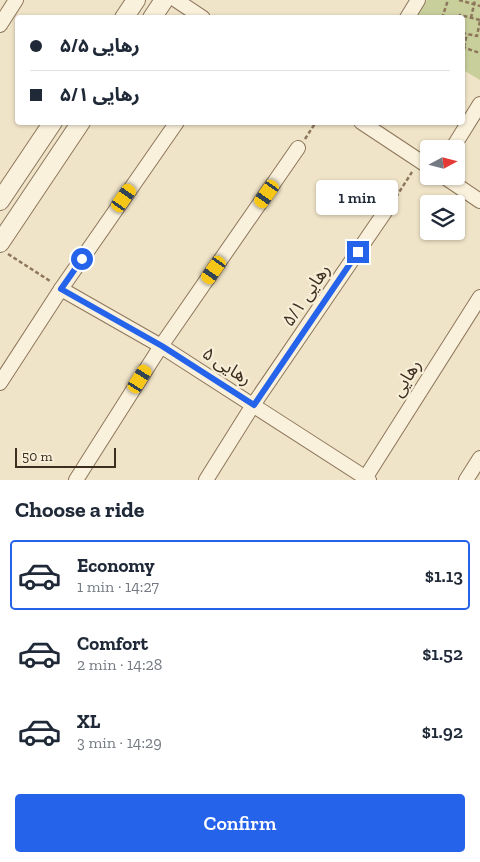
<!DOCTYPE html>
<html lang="en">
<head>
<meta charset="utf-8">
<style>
	:root { --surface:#fff; --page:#f2f2f3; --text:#1f2937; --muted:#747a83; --line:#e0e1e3; --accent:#2563eb }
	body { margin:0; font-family:"Zilla Slab","Noto Sans Arabic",serif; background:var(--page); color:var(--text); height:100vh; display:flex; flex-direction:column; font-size:19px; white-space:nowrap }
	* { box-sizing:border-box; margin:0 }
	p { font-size:16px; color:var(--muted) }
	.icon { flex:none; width:28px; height:28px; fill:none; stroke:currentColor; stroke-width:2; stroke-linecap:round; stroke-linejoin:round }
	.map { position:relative; height:480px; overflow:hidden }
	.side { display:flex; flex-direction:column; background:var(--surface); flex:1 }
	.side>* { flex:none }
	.guide { position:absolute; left:15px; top:15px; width:450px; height:110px; border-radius:5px; box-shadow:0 1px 4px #0004; display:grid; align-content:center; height:110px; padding:0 15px; background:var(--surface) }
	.needle { width:32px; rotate:83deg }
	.buttons { position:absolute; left:420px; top:140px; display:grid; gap:10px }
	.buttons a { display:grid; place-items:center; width:45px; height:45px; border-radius:5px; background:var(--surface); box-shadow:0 1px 4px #0004; font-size:25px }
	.scale { position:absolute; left:15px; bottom:12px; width:101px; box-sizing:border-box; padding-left:5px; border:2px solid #3d2e20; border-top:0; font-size:14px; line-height:18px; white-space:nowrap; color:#3d2e20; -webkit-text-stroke:4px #f7eed8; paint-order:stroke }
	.end { position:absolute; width:22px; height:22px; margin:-11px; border:6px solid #2563eb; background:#fff; box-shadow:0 0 0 2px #fff }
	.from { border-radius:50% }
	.bubble { position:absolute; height:35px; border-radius:5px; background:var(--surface); box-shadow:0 1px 4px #0004; font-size:16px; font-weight:600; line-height:35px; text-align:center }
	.car { position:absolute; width:15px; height:30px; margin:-15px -8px; border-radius:6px; box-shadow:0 0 4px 1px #0007; background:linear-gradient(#f5c518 24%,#345 0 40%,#f5c518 0 76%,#345 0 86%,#f5c518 0) }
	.guide b { display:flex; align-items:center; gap:18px; height:48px; font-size:19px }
	.guide b+b { border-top:1px solid var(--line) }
	.guide i { width:12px; height:12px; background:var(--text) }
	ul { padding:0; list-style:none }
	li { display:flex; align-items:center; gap:15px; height:70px; margin:0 10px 8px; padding:0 5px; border:2px solid transparent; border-radius:5px }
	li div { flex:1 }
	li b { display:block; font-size:19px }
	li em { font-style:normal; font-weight:600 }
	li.on { border-color:var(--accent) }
	li>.icon { width:45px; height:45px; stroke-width:1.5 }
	h2 { padding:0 15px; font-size:22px; line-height:60px }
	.primary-button { display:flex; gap:10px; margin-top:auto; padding:10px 15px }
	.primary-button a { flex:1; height:58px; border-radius:5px; background:var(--accent); color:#fff; font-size:20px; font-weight:600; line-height:58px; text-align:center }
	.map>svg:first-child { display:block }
</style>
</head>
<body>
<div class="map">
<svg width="480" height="480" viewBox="0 0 480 480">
	<rect width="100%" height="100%" fill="#f0e4c8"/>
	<polygon fill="#c9cf9b" points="427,0 480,0 480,80 463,70 462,18 416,17"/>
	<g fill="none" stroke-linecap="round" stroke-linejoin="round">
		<defs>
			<g id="minor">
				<polyline points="176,0 203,18"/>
				<polyline points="407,18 418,0"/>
				<polyline points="0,25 16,0"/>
				<polyline points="361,122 429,167"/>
				<polyline points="452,149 480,104"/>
				<polyline points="443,176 480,201"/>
				<polyline points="61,289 161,346 369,480"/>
				<polyline points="0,383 61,289 177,122"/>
				<polyline points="76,480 161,346 298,148"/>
				<polyline points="206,480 253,405 389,206"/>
				<polyline points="364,480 480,297"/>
				<polyline points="466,480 480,458"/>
			</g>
			<g id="tertiary">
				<polyline points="124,18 136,0"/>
				<polyline points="152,18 164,0"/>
				<polyline points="0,201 53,122"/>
				<polyline points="0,243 81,122"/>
			</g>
		</defs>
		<use href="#minor" stroke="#8d765c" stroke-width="16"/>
		<use href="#tertiary" stroke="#8d765c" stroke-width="20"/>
		<g stroke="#8d765c" stroke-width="2.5" stroke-dasharray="4 2.5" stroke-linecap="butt">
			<polyline points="459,0 480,6"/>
			<polyline points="442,18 448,0"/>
			<polyline points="460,18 460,15 480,20"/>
			<polyline points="471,18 475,0"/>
			<polyline points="462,33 477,36 480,21"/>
			<polyline points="462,47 480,53"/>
			<polyline points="464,47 467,34"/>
			<polyline points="305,139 316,122"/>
			<polyline points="396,197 412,172"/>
			<polyline points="8,254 50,281"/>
		</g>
		<use href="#minor" stroke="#faf1dc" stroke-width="14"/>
		<use href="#tertiary" stroke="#faf1dc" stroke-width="18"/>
	</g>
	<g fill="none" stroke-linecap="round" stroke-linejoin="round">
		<polyline stroke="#2563eb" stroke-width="6" points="82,259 61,289 162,346 254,405 358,252"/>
	</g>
	<g text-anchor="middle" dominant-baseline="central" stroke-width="4.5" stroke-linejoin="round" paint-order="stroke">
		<g font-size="18" fill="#3d2e20" stroke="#f7eed8">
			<text transform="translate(306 295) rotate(-56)">رهایی ۵/۱</text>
			<text transform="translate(227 366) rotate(33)">رهایی ۵</text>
			<text transform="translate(406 378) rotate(-58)">رهایی</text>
		</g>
	</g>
</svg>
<div class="buttons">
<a><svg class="needle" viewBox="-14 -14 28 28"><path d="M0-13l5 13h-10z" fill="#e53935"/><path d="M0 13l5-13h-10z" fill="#747a83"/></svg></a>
<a><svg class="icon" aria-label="layers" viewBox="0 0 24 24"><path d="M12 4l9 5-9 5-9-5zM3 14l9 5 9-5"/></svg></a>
</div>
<div class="scale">50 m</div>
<i class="end from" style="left:82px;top:259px"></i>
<i class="end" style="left:358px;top:252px"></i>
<div class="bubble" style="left:316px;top:180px;width:82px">1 min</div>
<i class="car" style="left:267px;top:194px;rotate:215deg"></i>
<i class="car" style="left:124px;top:198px;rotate:35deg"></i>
<i class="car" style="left:214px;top:270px;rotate:215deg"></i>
<i class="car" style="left:140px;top:379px;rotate:32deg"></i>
<div class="guide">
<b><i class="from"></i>رهایی ۵/۵</b>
<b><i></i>رهایی ۵/۱</b>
</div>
</div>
<section class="side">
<h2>Choose a ride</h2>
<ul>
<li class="on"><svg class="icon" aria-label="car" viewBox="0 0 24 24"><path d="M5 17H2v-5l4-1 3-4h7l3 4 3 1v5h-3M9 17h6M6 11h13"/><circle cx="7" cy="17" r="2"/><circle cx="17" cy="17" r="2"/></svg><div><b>Economy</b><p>1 min · 14:27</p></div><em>$1.13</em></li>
<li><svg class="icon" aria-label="car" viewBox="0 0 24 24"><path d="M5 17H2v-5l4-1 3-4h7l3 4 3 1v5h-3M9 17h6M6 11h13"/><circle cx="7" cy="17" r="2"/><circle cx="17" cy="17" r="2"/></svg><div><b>Comfort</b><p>2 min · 14:28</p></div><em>$1.52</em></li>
<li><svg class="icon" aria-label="car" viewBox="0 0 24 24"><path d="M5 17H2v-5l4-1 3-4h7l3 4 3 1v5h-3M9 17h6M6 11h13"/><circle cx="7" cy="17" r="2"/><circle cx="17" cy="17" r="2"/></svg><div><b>XL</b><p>3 min · 14:29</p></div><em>$1.92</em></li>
</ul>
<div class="primary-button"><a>Confirm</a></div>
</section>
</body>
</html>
